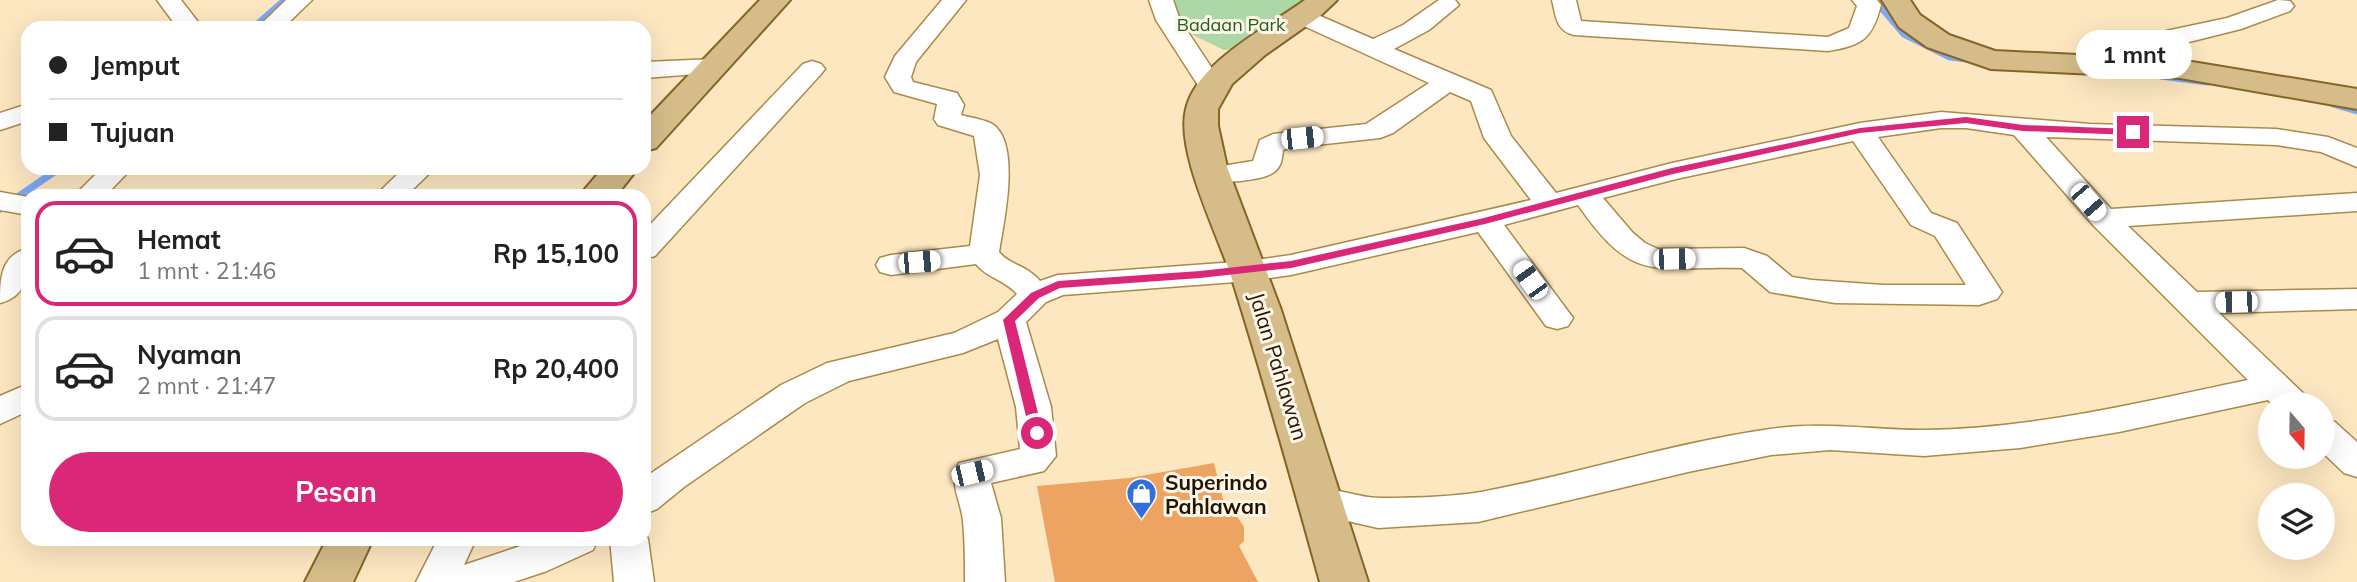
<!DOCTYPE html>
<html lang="id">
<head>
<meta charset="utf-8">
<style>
	:root { --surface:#fff; --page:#f6f6f6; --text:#222; --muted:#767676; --line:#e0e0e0; --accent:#db2777 }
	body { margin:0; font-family:Mulish,sans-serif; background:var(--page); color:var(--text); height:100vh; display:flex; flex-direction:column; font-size:26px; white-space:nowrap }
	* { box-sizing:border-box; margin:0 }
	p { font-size:23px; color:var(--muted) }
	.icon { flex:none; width:38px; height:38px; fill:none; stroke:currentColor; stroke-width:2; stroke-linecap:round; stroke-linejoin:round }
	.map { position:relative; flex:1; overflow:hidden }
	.drawer { position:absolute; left:21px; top:189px; width:630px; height:357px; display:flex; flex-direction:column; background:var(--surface); border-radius:21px; box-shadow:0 7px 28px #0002 }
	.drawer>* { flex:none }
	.top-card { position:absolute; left:21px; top:21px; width:630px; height:154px; border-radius:21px; box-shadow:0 7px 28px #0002; display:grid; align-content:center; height:154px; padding:0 28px; background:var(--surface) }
	.needle { width:46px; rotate:160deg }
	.controls { position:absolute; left:2258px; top:392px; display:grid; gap:14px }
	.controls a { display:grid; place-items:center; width:77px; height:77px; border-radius:50%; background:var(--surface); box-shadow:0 7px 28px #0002; font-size:35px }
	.end { position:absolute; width:32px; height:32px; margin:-16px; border:9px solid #db2777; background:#fff; box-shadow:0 0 0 4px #fff }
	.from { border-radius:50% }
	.bubble { position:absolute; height:49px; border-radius:24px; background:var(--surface); box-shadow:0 7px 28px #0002; font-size:23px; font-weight:700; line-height:49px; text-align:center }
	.car { position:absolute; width:21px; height:42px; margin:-21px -10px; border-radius:9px; box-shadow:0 0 5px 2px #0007; background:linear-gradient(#fff 24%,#345 0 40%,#fff 0 76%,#345 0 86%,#fff 0) }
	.top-card b { display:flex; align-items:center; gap:24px; height:66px; font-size:26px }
	.top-card b+b { border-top:2px solid var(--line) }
	.top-card i { width:18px; height:18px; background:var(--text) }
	ul { padding:12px 0 0; list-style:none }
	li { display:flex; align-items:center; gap:21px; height:105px; margin:0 14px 10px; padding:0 14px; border:4px solid var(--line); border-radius:21px }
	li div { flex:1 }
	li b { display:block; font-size:26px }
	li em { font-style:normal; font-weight:700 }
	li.active { border-color:var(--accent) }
	li>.icon { width:63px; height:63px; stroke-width:1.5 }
	.primary-button { display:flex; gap:14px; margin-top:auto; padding:14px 28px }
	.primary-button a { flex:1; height:80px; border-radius:42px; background:var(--accent); color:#fff; font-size:28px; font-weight:700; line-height:80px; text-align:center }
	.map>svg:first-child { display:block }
</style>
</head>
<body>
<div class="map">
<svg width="2357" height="582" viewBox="0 0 2357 582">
	<rect width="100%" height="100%" fill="#fce7c1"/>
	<polygon fill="#acd7a6" points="1171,0 1305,0 1253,45 1224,50 1191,34 1174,12"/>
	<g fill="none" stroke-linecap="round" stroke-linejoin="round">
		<g stroke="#7da8f4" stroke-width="7">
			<polyline points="1875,0 1904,34 1950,57 1967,59"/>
			<polyline points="253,28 285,0"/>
			<polyline points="2161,76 2207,82"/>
			<polyline points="2333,104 2357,111"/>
			<polyline points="0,209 60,168"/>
		</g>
	</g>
	<polygon fill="#eda462" points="1214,463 1227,515 1235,513 1244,527 1244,541 1239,546 1258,582 1055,582 1037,486 1129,478"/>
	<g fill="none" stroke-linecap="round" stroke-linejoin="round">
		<defs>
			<g id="minor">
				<polygon points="157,0 181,0 198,22 199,28 175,28 174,23"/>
				<polygon points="286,0 312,0 283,28 257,28"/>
				<path d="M942,0H966L916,62L911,77L913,82L957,93L964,105L961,115C971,118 991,120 997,128C1019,152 1004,222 999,252C1009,265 1027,265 1040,281L1058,275L1249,261L1291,255L1531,200L1484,138L1471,101L1450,92L1393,133L1380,138L1289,148L1283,150C1282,160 1281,169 1271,174C1258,181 1217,184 1204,181L1200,175L1204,169L1253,161L1260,140L1273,134L1366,124L1429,83L1295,22L1291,17L1295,12H1311L1373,39L1403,25L1439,0H1455L1459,5L1429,30L1394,49L1491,90L1511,136L1556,193L1672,163L1860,123L1941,112L2090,124L2276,129L2328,137L2357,148V167L2321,152L2276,145L2046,137L2111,209L2357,193V211L2128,226L2197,292L2357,289V309L2219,313L2305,395L2310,404H2272L2268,400L2119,432L2020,448L1924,456L1830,450L1771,455L1688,472L1478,522L1378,528L1308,512L1302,502L1308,492C1332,484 1355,498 1380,498C1411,498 1451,497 1481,492C1578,474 1672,443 1770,429C1822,421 1872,430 1924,430C2032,429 2142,402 2248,380L2093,225L2014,135L1966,128H1941L1878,137L1931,213L1957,223L2002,292L1997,299L1979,305L1835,303L1770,292L1742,268C1655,265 1635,287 1578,205L1504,225L1573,318L1568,326L1557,329L1546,326L1478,232L1291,275L1249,281L1063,295L1046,302L1026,322L1051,407L1056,456L1044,471L991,483L1001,518L1005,582H965C965,562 965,541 963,521C961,500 948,483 959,463L1020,449L1016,407L998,339L963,353L849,381L805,403L684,487L657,509L644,514V478L781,385L827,363L954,333L998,312L1017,294C1005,280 987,278 976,264L891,275L880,272L876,265L880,258L891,255L970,246L980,175L974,136L938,125L934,119L937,104L894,92L885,77L895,56ZM1853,141L1911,225L1935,236L1966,285H1883L1812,280L1792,277L1767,256L1744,248L1658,249L1645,243L1633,233L1603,198L1676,179Z"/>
				<polygon points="1149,0 1173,0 1180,20 1225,88 1221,93 1212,96 1203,93 1156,20"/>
				<path d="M1552,0H1576L1581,21L1828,37L1849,28L1857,6L1852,0H1877L1881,5C1872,40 1862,45 1828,51L1574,35C1556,31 1556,16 1552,0Z"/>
				<path d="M2278,0L2290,1L2294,6L2290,11L2241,29L2177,45L2193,69L2189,74C2169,79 2162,63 2152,48L2156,37L2166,31L2227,18Z"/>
				<polygon points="715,59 724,62 728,67 724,72 644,78 644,62"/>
				<polygon points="812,61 821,64 825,69 821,74 655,256 644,259 644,231 803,64"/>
				<polygon points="28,104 28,121 0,130 0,113"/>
				<polygon points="102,168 132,168 105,196 74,196"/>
				<polygon points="404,168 435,168 406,196 375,196"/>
				<polygon points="0,192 28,197 28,215 0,210"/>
				<path d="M28,248C28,273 28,296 0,303C0,279 0,256 28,248Z"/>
				<polygon points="28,384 28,411 0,424 0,396"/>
				<polygon points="2322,418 2335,422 2357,442 2357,477 2344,473 2322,452"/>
				<polygon points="644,531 648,539 654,582 614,582 610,539 644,539"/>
				<polygon points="438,539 476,539 464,565 541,539 598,539 593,550 547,571 514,582 416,582"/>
			</g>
			<g id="major">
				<polygon points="760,0 790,0 656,148 644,151 644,122"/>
				<path d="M1305,0H1337L1319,17L1265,55L1232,84L1218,109V126L1227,167L1281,310L1368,582H1320C1292,481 1264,381 1233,282C1220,238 1175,153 1186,109C1197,62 1268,27 1305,0Z"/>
				<polygon points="1882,0 1910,0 1920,15 1949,35 1995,51 2180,60 2357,89 2357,109 2180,78 1991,69 1927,47 1899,27"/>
				<polygon points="603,168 638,168 616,196 579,196"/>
				<polygon points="327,539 373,539 353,582 305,582"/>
			</g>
		</defs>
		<use href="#minor" stroke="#ab894a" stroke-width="3"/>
		<use href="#major" stroke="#856426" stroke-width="4"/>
		<use href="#minor" fill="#fff" fill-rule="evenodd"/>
		<use href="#major" fill="#d6bc89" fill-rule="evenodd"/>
	</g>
	<polygon fill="#db2777" points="1966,117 2023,125 2133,129 2138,132 2133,135 2023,131 1966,123 1860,133 1673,174 1485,224 1291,268 1200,278 1060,288 1039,298 1015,321 1043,433 1037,438 1030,433 1003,320 1031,293 1058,281 1200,271 1291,261 1484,218 1672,168 1860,128"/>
	<defs>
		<symbol id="shop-pin" viewBox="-11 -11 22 30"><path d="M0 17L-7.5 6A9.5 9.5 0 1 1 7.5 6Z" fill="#336edd" stroke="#fdf6e9"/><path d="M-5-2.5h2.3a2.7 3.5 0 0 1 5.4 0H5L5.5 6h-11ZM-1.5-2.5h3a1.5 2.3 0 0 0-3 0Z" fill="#fff"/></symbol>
	</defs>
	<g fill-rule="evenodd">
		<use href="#shop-pin" x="1124" y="476" width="35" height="47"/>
	</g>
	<g text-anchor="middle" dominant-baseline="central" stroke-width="6" stroke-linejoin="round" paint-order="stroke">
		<g font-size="18" fill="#22601a" stroke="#fdf6e9">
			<text x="1231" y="24">Badaan Park</text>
		</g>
		<g font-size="21" fill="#221500" stroke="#fdf6e9">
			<text transform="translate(1279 366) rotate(73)">Jalan Pahlawan</text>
		</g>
		<g font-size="21" font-weight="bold" fill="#221500" stroke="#fdf6e9" text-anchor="start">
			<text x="1165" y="482">Superindo<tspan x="1165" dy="24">Pahlawan</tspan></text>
		</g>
	</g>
</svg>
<div class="controls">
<a><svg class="needle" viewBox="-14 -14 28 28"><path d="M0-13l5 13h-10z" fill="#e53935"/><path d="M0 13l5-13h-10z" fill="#767676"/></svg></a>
<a><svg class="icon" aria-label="layers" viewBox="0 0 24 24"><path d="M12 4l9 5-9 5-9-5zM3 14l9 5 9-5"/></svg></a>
</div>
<i class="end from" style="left:1037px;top:433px"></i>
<i class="end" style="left:2133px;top:132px"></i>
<div class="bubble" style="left:2076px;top:30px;width:116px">1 mnt</div>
<i class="car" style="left:1302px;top:138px;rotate:84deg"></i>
<i class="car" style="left:2088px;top:202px;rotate:139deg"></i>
<i class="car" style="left:1674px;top:259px;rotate:89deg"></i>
<i class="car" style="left:919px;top:262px;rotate:85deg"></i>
<i class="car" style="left:1530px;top:280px;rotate:324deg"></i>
<i class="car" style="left:2236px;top:302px;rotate:269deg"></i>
<i class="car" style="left:972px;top:473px;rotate:77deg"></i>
<div class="top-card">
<b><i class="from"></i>Jemput</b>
<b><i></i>Tujuan</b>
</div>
<section class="drawer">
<ul>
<li class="active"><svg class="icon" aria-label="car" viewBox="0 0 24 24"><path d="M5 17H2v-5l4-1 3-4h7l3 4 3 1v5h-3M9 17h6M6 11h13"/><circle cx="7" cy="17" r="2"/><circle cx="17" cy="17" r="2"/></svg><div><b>Hemat</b><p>1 mnt · 21:46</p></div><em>Rp 15,100</em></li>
<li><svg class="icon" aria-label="car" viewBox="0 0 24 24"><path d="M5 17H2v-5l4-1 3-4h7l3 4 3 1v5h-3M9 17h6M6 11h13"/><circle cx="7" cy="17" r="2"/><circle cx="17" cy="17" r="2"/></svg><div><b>Nyaman</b><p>2 mnt · 21:47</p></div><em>Rp 20,400</em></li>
</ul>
<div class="primary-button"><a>Pesan</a></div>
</section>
</div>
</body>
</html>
